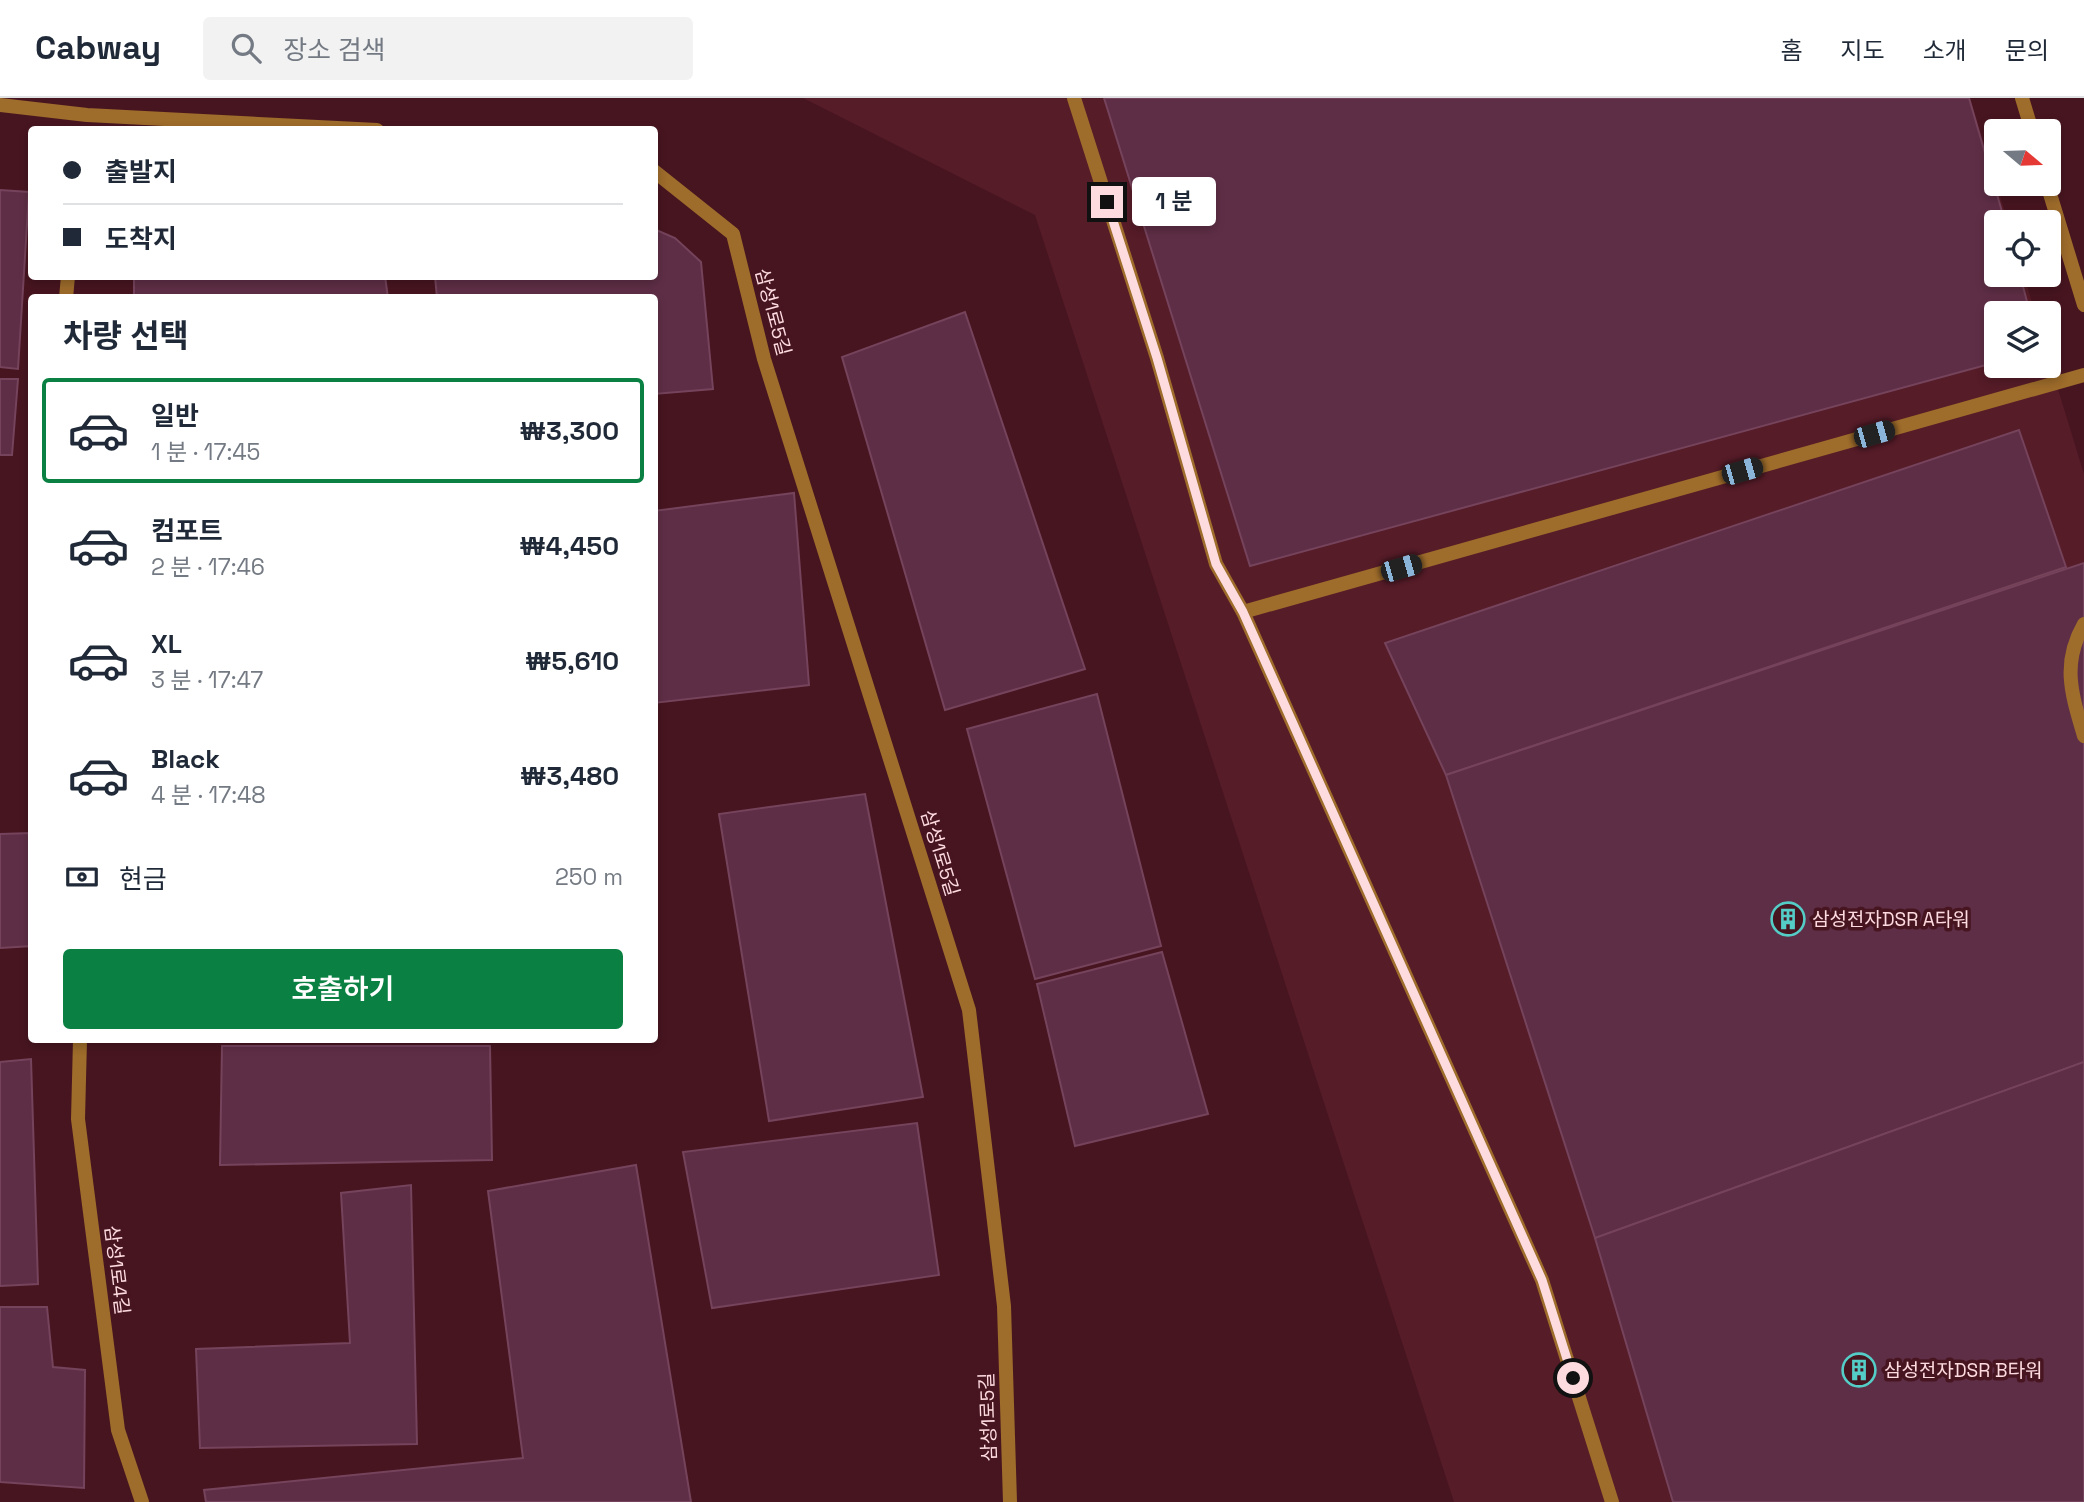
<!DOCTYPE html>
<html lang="ko">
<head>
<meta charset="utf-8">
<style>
	:root { --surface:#fff; --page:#f2f2f3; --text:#1f2937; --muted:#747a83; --line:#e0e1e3; --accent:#0b8043 }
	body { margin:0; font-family:"Space Grotesk","Noto Sans KR",sans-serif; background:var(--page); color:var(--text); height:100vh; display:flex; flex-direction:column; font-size:26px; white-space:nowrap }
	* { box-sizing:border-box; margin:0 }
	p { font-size:23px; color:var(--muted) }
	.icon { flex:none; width:38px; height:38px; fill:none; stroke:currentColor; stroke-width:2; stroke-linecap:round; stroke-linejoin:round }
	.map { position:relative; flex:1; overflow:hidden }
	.details { position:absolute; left:28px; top:196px; width:630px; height:749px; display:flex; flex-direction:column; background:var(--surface); border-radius:7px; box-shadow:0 4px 10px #0003 }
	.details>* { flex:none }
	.guide { position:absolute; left:28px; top:28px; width:630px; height:154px; border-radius:7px; box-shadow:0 4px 10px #0003; display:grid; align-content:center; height:154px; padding:0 35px; background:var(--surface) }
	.needle { width:46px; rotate:109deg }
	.controls { position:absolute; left:1984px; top:21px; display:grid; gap:14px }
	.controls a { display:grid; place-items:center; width:77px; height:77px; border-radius:7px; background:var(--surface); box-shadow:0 4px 10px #0003; font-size:35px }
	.end { position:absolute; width:32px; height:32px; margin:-16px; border:9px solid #fddbdf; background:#111; box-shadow:0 0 0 4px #111 }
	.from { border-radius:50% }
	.bubble { position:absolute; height:49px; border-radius:7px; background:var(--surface); box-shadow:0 4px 10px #0003; font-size:23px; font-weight:600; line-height:49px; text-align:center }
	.car { position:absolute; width:21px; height:42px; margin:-21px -10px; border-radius:9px; box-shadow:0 0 5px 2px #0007; background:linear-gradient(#222 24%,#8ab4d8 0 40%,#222 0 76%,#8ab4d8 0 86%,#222 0) }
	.guide b { display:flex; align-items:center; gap:24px; height:66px; font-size:26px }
	.guide b+b { border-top:2px solid var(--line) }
	.guide i { width:18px; height:18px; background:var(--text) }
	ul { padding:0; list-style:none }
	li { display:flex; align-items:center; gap:21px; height:105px; margin:0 14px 10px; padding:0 21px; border:4px solid transparent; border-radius:7px }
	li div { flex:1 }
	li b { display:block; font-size:26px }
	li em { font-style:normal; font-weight:600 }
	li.active { border-color:var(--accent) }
	li>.icon { width:63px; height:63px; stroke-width:1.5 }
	h2 { padding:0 35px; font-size:32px; line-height:84px }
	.pay { display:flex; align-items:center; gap:18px; height:77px; padding:0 35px; font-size:26px }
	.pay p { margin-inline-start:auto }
	.cta { display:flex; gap:14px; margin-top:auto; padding:14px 35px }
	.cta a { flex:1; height:80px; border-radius:7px; background:var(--accent); color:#fff; font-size:28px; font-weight:600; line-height:80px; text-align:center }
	header { display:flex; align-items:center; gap:42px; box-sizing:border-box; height:98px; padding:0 35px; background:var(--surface); border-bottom:2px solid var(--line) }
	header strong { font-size:33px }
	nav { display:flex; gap:38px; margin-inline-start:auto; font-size:24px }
	.search { width:490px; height:63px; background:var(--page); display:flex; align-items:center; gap:18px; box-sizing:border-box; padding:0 24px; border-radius:7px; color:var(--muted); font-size:26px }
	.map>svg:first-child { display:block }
</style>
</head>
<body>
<header>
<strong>Cabway</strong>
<div class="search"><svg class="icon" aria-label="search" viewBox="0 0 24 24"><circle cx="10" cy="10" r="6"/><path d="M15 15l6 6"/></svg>장소 검색</div>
<nav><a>홈</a><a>지도</a><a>소개</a><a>문의</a></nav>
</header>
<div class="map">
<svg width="2084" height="1404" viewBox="0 0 2084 1404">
	<rect width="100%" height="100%" fill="#471520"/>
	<polygon fill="#561c28" points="803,0 1970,0 2008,124 1997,124 1997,177 2024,177 2035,215 1997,215 1997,268 2049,268 2049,262 2084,376 2084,1404 1454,1404 1035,117"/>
	<g fill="#5e2e46" stroke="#75435b" stroke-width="2">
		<polygon points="1104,0 1969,0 2005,124 1997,124 1997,177 2020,177 2030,215 1997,215 1997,264 1250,468"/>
		<polygon points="0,92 29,94 18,271 0,269"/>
		<polygon points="654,131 675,140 701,164 713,291 654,296 654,200 437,200 435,178 654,178"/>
		<polygon points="134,178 385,178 388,200 134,200"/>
		<polygon points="965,214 1085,571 945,612 842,259"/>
		<polygon points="0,281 18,281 12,357 0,357"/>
		<polygon points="2019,332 2066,469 1446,677 1385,545"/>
		<polygon points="794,395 809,587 654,605 654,413"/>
		<polygon points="2084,465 2084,964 1595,1140 1446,677"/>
		<polygon points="1097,596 1161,848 1035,881 967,631"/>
		<polygon points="865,696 923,999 769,1023 719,716"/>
		<polygon points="32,735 32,848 0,850 0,736"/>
		<polygon points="1162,854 1208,1016 1075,1048 1037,886"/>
		<polygon points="222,948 490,948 492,1062 220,1067"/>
		<polygon points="31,961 38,1186 0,1188 0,964"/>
		<polygon points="2084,964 2084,1404 1673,1404 1595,1140"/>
		<polygon points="917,1025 939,1177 712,1210 683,1054"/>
		<polygon points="636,1067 691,1404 206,1404 204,1392 523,1360 488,1093"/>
		<polygon points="411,1087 417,1346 200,1350 196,1251 350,1245 341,1095"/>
		<polygon points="0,1209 47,1209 53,1269 85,1272 84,1390 0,1384"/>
	</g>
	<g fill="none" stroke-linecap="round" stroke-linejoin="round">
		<g stroke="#9e6c2b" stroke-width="14">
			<polyline points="1074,0 1157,260 1216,466 1243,514 1542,1182 1612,1404"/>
			<polyline points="1243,514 2084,277"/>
			<path d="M2084,526C2061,566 2072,597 2084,638"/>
		</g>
		<g stroke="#9e6c2b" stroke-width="14">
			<polyline points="0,7 87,17 377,32"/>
			<polyline points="654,73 733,136 764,261 969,912 1004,1208 1010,1404"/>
			<polyline points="66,200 68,178"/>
			<polyline points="80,942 78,1021 118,1332 142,1404"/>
		</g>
		<g stroke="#9e6c2b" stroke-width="14">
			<polyline points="2022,0 2032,33"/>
			<polyline points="2047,86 2084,207"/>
		</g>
	</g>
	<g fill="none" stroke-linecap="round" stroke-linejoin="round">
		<polyline stroke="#fddbdf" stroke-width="9" points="1107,104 1157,260 1216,466 1243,514 1542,1182 1573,1280"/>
	</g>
	<defs>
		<symbol id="building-ring" viewBox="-11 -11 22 22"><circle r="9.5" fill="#471520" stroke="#54cdc7" stroke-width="1.5"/><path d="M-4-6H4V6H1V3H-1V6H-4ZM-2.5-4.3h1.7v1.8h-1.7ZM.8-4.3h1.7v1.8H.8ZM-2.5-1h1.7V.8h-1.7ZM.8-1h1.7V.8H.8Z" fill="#54cdc7"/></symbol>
	</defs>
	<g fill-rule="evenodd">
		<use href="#building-ring" x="1769" y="802" width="38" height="38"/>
		<use href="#building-ring" x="1840" y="1253" width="38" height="38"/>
	</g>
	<g text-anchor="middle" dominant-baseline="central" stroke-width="7" stroke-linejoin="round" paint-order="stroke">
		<g font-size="19" fill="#fddbdf" stroke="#471520">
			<text transform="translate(773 214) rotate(75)">삼성1로5길</text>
			<text transform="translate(940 755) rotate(73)">삼성1로5길</text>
			<text transform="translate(117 1172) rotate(83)">삼성1로4길</text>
			<text transform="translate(988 1319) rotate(-92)">삼성1로5길</text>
		</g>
		<g font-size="19" fill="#fddbdf" stroke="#471520" text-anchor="start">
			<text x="1812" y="821">삼성전자DSR A타워</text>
			<text x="1884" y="1272">삼성전자DSR B타워</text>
		</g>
	</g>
</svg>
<div class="controls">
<a><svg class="needle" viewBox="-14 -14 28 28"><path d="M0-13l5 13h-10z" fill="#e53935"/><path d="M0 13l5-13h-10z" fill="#747a83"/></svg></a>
<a><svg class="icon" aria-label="locate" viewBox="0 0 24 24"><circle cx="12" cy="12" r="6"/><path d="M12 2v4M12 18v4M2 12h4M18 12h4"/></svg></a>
<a><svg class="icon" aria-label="layers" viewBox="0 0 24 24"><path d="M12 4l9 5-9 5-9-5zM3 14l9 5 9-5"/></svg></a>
</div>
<i class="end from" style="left:1573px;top:1280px"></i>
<i class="end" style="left:1107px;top:104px"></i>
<div class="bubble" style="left:1132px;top:79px;width:84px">1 분</div>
<i class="car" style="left:1874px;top:336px;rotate:74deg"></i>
<i class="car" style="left:1742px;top:373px;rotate:74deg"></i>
<i class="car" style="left:1401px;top:470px;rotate:74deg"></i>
<div class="guide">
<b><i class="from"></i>출발지</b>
<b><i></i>도착지</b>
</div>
<section class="details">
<h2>차량 선택</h2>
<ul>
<li class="active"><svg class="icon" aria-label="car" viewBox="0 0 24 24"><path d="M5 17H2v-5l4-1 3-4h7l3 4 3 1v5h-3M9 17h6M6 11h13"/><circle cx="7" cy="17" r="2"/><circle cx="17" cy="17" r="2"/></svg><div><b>일반</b><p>1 분 · 17:45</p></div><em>₩3,300</em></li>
<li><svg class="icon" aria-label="car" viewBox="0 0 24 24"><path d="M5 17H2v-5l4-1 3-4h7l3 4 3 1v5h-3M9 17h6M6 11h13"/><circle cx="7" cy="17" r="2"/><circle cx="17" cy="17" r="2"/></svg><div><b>컴포트</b><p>2 분 · 17:46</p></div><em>₩4,450</em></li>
<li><svg class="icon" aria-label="car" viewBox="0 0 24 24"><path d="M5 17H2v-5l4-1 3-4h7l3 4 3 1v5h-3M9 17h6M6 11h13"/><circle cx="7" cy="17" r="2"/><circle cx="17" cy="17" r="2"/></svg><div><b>XL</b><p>3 분 · 17:47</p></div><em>₩5,610</em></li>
<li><svg class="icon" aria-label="car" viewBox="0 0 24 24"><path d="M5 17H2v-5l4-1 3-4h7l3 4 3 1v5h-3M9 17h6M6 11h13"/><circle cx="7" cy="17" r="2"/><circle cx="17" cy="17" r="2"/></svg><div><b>Black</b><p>4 분 · 17:48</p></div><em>₩3,480</em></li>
</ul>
<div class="pay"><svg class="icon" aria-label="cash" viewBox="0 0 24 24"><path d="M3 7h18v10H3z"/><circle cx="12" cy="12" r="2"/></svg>현금<p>250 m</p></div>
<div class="cta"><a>호출하기</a></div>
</section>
</div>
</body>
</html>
